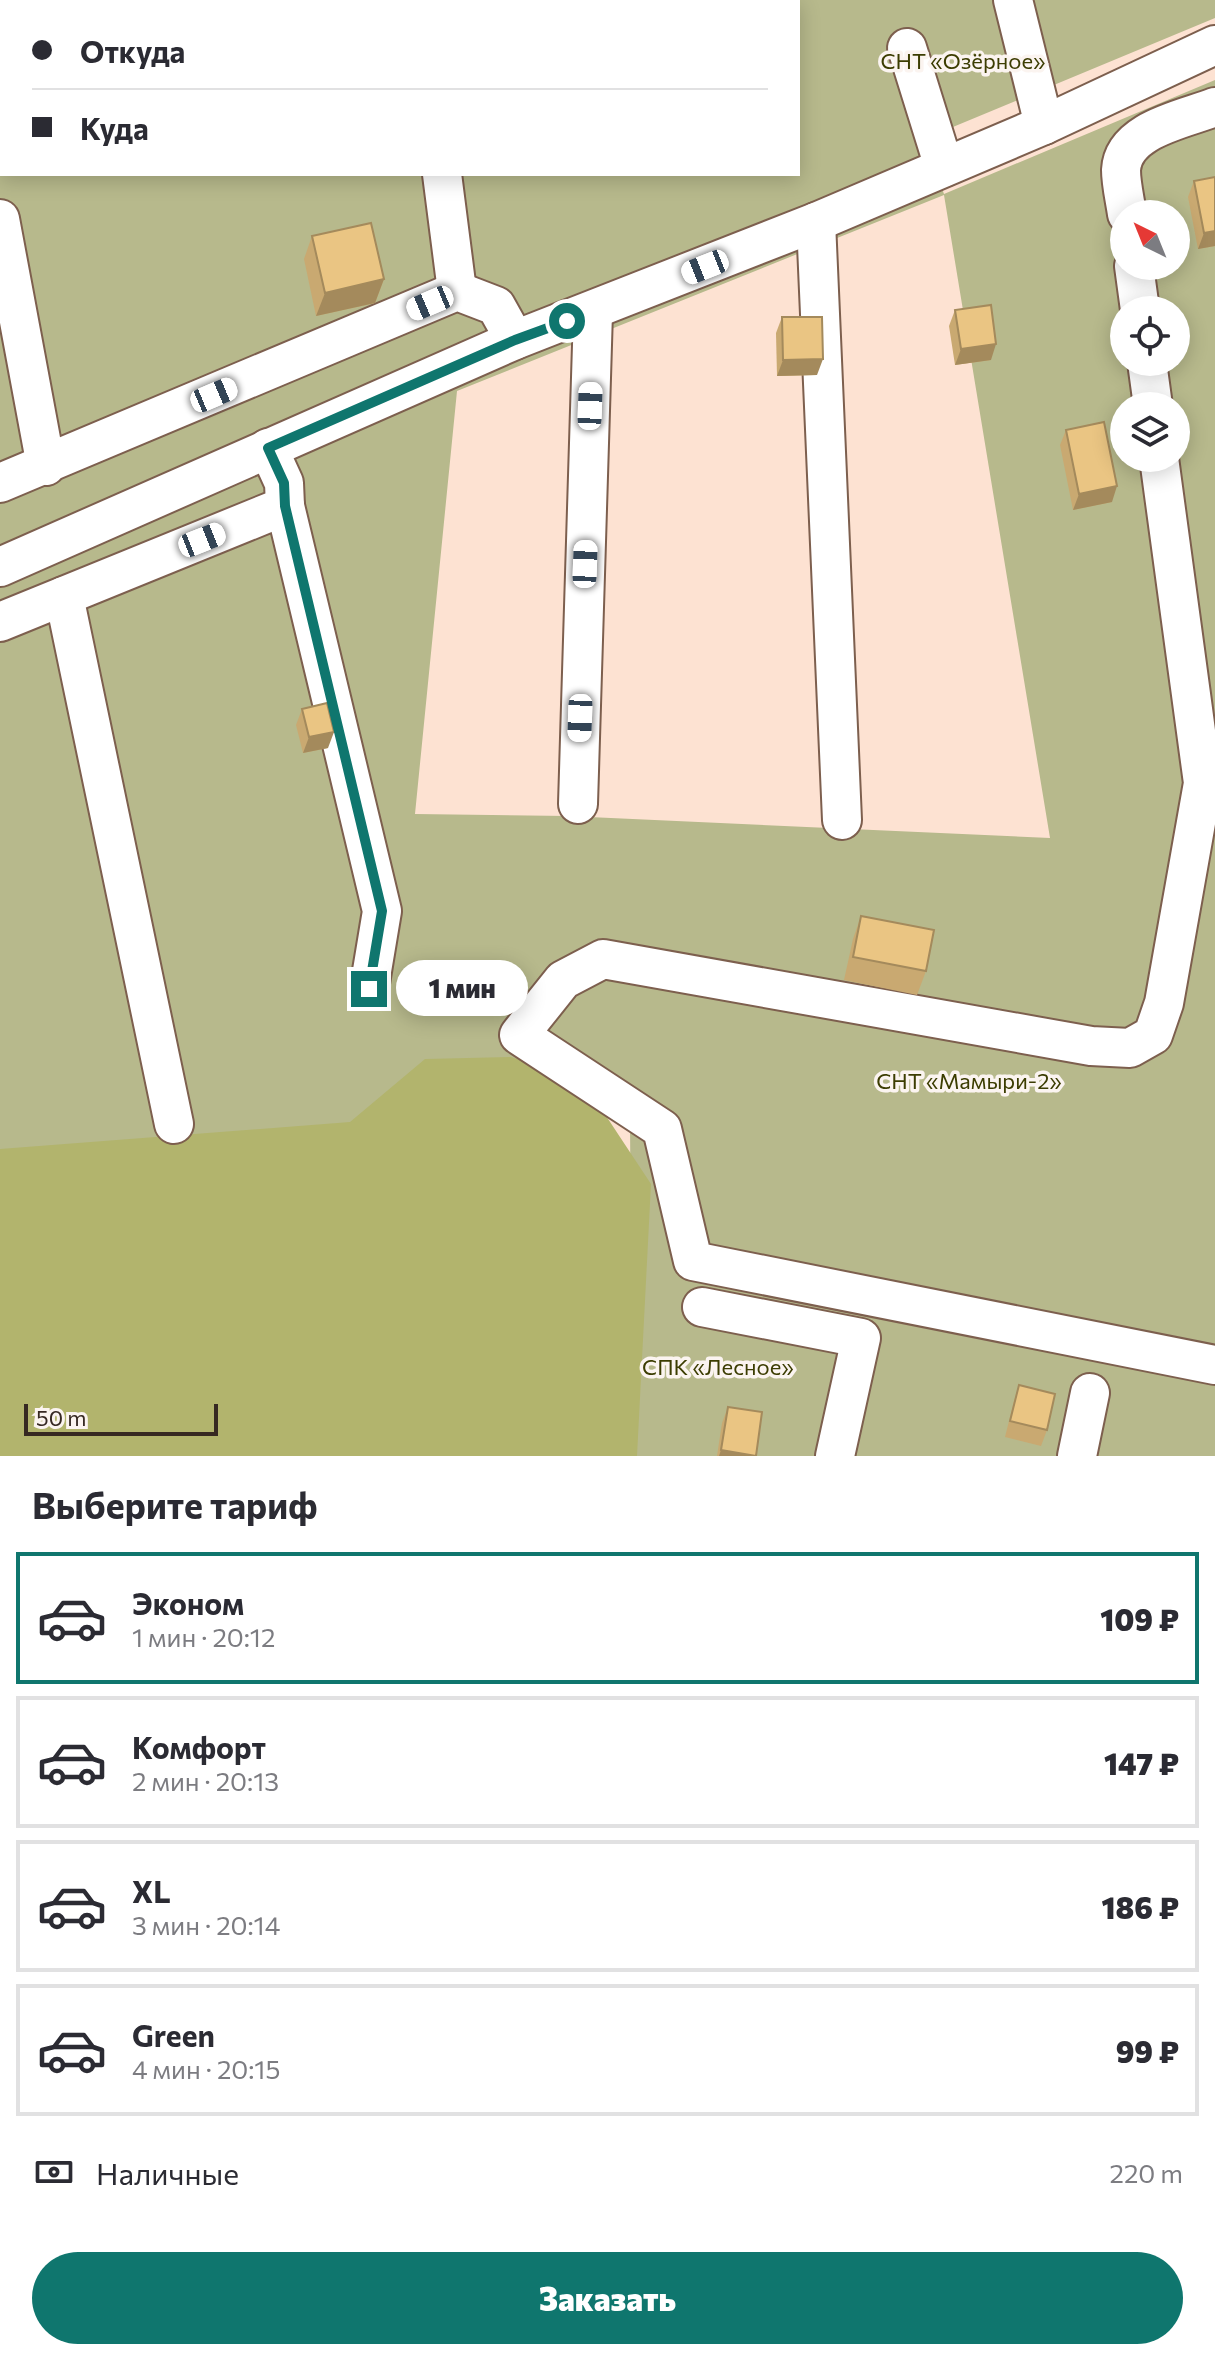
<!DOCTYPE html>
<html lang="ru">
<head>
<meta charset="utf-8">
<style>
	:root { --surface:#fff; --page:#f2f2f3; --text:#2b2b33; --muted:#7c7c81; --line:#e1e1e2; --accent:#0f766e }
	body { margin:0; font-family:Commissioner,sans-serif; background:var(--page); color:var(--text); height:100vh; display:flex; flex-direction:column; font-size:30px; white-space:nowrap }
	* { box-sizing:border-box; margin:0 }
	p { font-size:26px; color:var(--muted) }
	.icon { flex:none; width:44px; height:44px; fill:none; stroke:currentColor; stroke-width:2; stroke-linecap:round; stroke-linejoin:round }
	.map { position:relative; height:1456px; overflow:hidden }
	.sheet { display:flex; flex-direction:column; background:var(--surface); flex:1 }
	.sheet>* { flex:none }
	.guide { position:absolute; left:0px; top:0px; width:800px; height:176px; box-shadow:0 4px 20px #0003; display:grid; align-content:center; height:176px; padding:0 32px; background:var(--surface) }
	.needle { width:52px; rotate:317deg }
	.controls { position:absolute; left:1110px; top:200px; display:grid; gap:16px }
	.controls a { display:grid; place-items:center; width:80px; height:80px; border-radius:50%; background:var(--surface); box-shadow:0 4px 20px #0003; font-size:40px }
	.scale { position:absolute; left:24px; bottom:20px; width:194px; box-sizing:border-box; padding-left:8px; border:4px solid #362922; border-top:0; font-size:22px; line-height:28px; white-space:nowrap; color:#362922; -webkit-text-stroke:6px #fbf4f0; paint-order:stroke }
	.end { position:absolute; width:36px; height:36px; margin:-18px; border:10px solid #0f766e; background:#fff; box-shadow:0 0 0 4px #fff }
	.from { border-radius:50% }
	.bubble { position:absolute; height:56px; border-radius:28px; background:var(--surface); box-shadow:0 4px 20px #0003; font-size:26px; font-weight:800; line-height:56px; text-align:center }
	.car { position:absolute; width:24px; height:48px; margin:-24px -12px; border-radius:10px; box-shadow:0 0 6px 2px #0007; background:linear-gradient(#fff 24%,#345 0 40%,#fff 0 76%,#345 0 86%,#fff 0) }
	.guide b { display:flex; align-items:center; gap:28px; height:76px; font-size:30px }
	.guide b+b { border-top:2px solid var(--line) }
	.guide i { width:20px; height:20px; background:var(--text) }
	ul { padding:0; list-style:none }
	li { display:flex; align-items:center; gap:24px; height:132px; margin:0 16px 12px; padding:0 16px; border:4px solid var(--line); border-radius:0px }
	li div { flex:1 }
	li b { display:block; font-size:30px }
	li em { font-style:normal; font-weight:800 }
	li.on { border-color:var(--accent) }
	li>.icon { width:72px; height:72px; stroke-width:1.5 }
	h2 { padding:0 32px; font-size:36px; line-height:96px }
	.pay { display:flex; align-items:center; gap:20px; height:88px; padding:0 32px; font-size:30px }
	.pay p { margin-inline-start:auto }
	.cta { display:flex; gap:16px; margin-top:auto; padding:16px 32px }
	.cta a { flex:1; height:92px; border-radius:48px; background:var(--accent); color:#fff; font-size:32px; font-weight:800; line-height:92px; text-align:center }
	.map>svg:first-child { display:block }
</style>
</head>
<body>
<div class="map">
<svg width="1215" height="1456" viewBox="0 0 1215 1456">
	<rect width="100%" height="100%" fill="#fde2d2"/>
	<path fill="#b7b98c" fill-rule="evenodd" d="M593,0H1215V18L924,139L944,194L1215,80V1456H622L631,1254L630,1123L426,1076L360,1141L0,1185V46L2,174H798V2ZM944,195L1050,838L567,816L415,814L457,391ZM1124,214H1176V266H1124ZM1124,310H1176V362H1124ZM1124,406H1176V458H1124Z"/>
	<g fill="#b2b46d">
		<polygon points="0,0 616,0 2,2 0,66"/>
		<polygon points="511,1057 583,1081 651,1184 637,1456 0,1456 0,1149 350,1122 425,1059"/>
	</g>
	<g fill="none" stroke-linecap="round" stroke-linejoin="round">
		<defs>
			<g id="minor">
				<polyline points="1013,0 1044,125"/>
				<polyline points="907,48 944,167"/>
				<polyline points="442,174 457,291"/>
				<path d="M1127,214C1125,200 1121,184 1121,170C1123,129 1185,119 1215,107"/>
				<polyline points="0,219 46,466"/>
				<polyline points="816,222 842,820"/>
				<polyline points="1134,266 1140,310"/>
				<polyline points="1147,362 1153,406"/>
				<polyline points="1159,458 1203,783 1164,1003 1153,1035 1130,1048 1091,1046 603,959 563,980 519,1035 662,1129 693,1261 1215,1365"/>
				<polyline points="0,483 457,291 496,306 515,340"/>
				<polyline points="285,506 382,911 369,989"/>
				<polyline points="0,567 515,340 816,222 1044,125 1215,45"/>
				<polyline points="64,596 174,1124"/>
				<polyline points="0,622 285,506 284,483 268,448"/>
				<polyline points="578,804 593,312"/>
				<polyline points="702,1307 861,1338 835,1456"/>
				<polyline points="1077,1456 1090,1393"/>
			</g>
		</defs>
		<use href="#minor" stroke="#7d5f4e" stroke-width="42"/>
		<use href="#minor" stroke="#fff" stroke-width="38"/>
	</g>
	<g fill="#c9a971">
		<polygon points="1215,177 1215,246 1198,249 1188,197 1194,181"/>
		<polygon points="312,236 384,279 375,303 316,316 304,259"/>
		<polygon points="955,310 991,360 955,365 949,326"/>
		<polygon points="782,317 817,375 777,376 776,333"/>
		<polygon points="1066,430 1112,502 1073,510 1060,445"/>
		<polygon points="302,709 328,748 303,753 296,725"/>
		<polygon points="861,916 926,971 917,995 844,980 853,939"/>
		<polygon points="1019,1385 1047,1430 1041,1446 1005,1437 1014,1401"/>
		<polygon points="728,1407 756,1456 717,1456 722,1423"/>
	</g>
	<g fill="#a48a5c">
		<polygon points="1215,231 1215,246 1198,249 1204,233"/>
		<polygon points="384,279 375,303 316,316 325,293"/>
		<polygon points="996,344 991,360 955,365 961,349"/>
		<polygon points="823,359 817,375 777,376 783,360"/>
		<polygon points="1117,486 1112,502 1073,510 1079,494"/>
		<polygon points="334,732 328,748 303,753 309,737"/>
		<polygon points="721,1450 756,1456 719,1456"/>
	</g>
	<g fill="#eac583" stroke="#a48a5c" stroke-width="2">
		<polygon points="1215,177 1215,231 1204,233 1194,181"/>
		<polygon points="371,223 384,279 325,293 312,236"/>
		<polygon points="991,305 996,344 961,349 955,310"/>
		<polygon points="782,317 822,317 823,359 783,360"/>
		<polygon points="1104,422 1117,486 1079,494 1066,430"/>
		<polygon points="327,703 334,732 309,737 302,709"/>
		<polygon points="861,916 934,930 926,971 853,957"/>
		<polygon points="1019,1385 1055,1394 1047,1430 1010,1421"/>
		<polygon points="728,1407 762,1412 756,1456 721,1450"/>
	</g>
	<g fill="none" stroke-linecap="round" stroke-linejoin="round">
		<polyline stroke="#0f766e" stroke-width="10" points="369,989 382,911 285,506 284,483 268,448 515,340 567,321"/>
	</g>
	<g text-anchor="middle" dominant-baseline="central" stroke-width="7" stroke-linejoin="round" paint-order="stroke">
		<g font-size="22" fill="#3c3d02" stroke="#fbf4f0">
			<text x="963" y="60">СНТ «Озёрное»</text>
			<text x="969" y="1080">СНТ «Мамыри-2»</text>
			<text x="718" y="1366">СПК «Лесное»</text>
		</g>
	</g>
</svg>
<div class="controls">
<a><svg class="needle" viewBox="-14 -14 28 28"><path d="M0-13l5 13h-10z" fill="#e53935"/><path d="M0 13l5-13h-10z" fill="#7c7c81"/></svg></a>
<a><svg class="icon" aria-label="locate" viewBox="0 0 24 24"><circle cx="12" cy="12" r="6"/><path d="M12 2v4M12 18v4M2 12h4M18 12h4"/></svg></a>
<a><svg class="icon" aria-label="layers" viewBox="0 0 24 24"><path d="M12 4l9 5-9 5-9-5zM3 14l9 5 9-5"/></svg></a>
</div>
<div class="scale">50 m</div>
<i class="end from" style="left:567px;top:321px"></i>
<i class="end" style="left:369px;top:989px"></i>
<div class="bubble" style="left:396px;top:960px;width:132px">1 мин</div>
<i class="car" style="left:705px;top:267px;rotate:248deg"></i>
<i class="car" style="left:430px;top:303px;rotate:247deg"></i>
<i class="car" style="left:214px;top:395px;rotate:67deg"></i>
<i class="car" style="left:590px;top:406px;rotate:2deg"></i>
<i class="car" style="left:202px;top:540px;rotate:68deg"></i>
<i class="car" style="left:585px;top:564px;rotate:2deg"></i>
<i class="car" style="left:580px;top:718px;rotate:182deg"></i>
<div class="guide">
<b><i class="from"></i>Откуда</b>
<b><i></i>Куда</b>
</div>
</div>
<section class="sheet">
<h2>Выберите тариф</h2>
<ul>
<li class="on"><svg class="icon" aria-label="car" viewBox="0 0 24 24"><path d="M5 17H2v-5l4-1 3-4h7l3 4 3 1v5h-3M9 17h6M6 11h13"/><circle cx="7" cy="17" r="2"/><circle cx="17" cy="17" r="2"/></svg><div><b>Эконом</b><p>1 мин · 20:12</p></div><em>109 ₽</em></li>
<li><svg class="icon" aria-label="car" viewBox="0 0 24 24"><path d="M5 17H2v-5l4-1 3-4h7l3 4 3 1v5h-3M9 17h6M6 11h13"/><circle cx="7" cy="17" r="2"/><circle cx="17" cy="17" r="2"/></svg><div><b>Комфорт</b><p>2 мин · 20:13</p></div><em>147 ₽</em></li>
<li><svg class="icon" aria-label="car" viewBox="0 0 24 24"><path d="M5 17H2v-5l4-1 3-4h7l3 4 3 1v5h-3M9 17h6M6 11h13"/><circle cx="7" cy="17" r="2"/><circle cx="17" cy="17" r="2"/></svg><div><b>XL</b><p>3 мин · 20:14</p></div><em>186 ₽</em></li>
<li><svg class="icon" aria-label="car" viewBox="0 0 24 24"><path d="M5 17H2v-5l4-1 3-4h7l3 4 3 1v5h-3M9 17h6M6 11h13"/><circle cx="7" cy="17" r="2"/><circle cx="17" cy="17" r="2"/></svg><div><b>Green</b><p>4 мин · 20:15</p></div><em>99 ₽</em></li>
</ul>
<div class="pay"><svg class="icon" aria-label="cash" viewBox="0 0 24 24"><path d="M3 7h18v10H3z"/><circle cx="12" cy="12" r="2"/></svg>Наличные<p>220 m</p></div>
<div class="cta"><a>Заказать</a></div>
</section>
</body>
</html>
